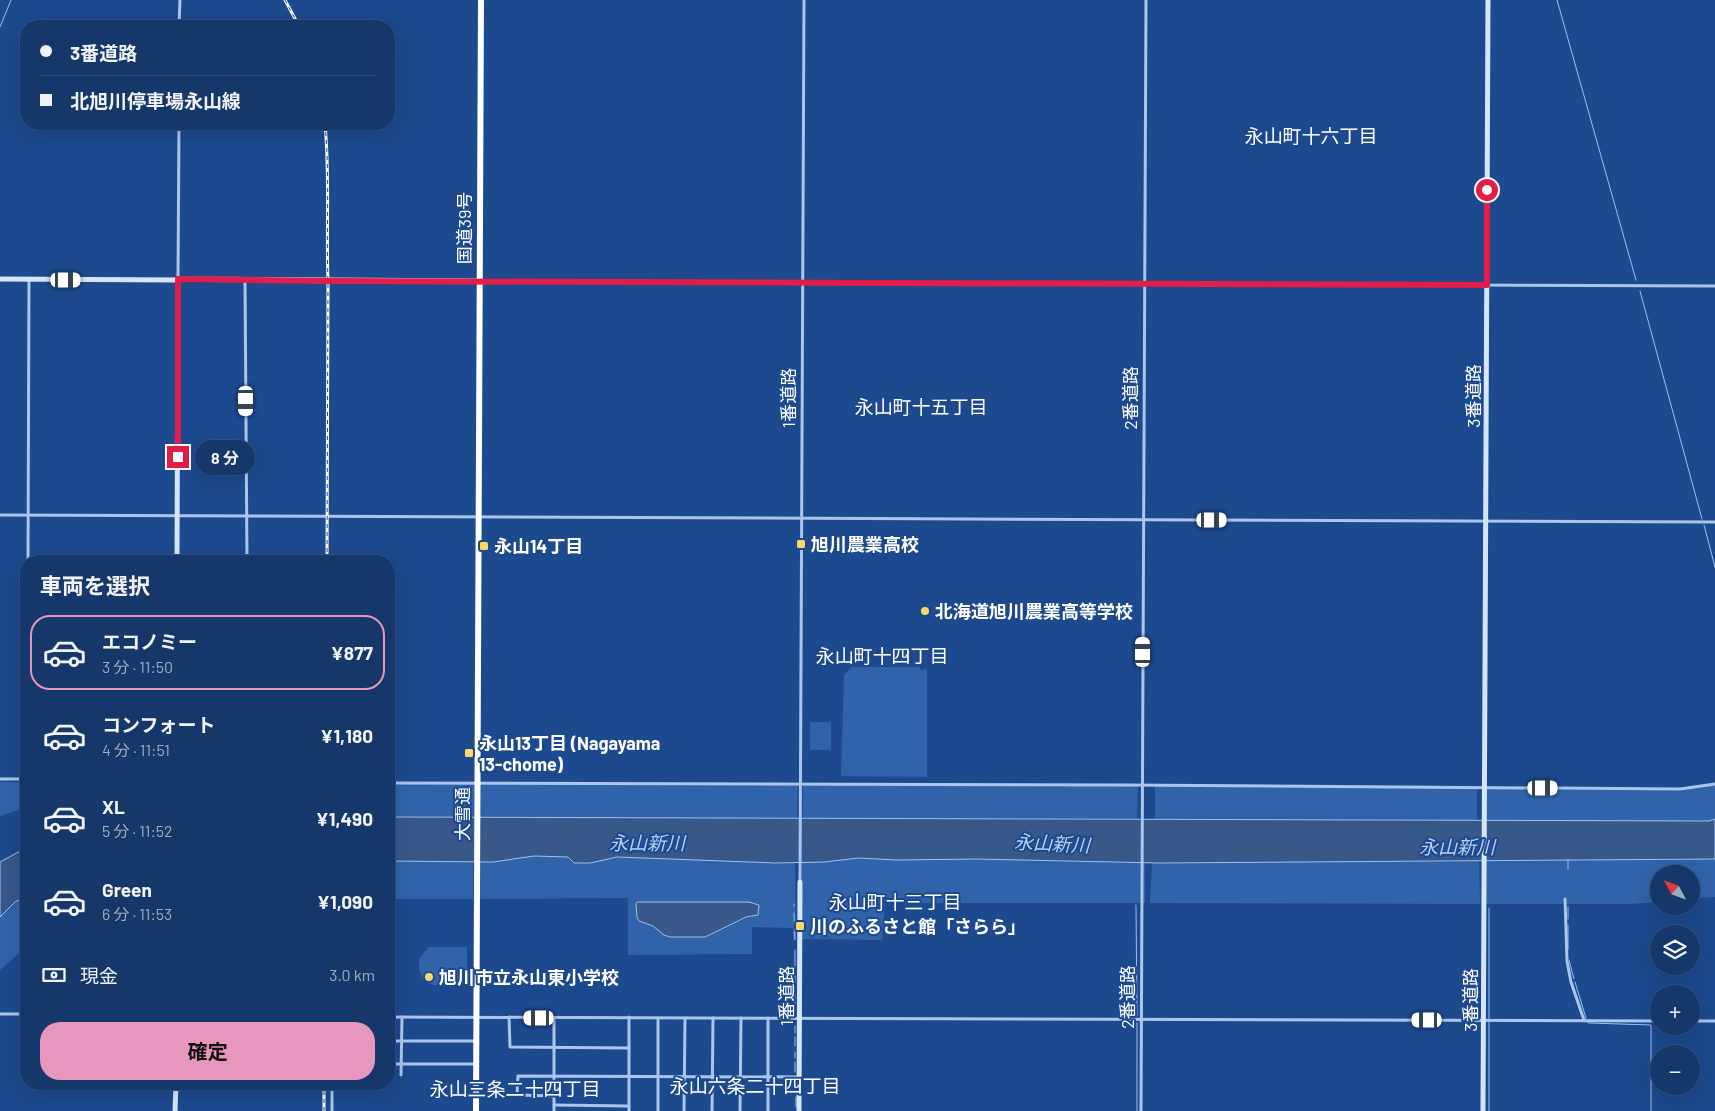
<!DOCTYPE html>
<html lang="ja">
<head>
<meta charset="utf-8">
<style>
	:root { --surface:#16376a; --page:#234272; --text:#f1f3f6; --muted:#9eacc1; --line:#35517e; --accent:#e797bd }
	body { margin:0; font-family:Barlow,"Noto Sans JP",sans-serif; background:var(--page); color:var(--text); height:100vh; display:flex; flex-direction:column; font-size:19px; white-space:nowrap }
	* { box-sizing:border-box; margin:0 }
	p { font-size:16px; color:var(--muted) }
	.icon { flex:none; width:28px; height:28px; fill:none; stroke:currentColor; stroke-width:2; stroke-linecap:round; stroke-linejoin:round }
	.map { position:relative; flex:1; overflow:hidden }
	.drawer { position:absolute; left:20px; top:555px; width:375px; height:535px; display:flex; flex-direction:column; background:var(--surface); border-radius:20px; box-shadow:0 5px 20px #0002,0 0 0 1px var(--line) }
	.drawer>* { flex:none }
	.top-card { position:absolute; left:20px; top:20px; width:375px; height:110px; border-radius:20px; box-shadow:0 5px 20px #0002,0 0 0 1px var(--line); display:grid; align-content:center; height:110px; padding:0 20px; background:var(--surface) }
	.needle { width:32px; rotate:311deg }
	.tools { position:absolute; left:1650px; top:865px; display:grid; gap:10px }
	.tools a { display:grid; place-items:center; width:50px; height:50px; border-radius:50%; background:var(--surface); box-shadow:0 5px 20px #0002,0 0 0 1px var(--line); font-size:25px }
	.end { position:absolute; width:22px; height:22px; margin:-11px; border:6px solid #e11d48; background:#fff; box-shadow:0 0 0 2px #fff }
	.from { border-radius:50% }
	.bubble { position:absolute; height:35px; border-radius:18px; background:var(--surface); box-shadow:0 5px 20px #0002,0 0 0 1px var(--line); font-size:16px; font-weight:700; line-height:35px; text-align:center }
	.car { position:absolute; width:15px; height:30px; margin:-15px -8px; border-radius:6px; box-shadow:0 0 4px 1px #0007; background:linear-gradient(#fff 24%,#345 0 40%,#fff 0 76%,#345 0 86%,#fff 0) }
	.top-card b { display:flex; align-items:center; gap:18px; height:48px; font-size:19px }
	.top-card b+b { border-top:1px solid var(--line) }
	.top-card i { width:12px; height:12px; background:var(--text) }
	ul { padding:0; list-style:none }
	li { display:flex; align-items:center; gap:15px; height:75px; margin:0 10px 8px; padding:0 10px; border:2px solid transparent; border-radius:20px }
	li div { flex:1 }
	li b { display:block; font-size:19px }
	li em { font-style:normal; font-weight:700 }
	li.active { border-color:var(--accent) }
	li>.icon { width:45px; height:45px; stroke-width:1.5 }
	h2 { padding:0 20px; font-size:22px; line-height:60px }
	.pay { display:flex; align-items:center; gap:12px; height:55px; padding:0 20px; font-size:19px }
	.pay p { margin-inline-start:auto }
	.cta { display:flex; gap:10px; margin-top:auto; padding:10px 20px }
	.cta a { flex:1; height:58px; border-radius:20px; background:var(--accent); color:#111; font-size:20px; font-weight:700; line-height:58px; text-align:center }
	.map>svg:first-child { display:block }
</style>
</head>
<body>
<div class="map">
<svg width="1715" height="1111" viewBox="0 0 1715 1111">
	<rect width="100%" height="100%" fill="#1d498e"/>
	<g fill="#3163ab">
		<polygon points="852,667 920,667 920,670 927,669 927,777 841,776 844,675"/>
		<rect x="810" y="722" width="21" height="28"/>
		<polygon points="0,782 20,782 19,810 0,816"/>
		<polygon points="475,783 473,817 389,817 389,784"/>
		<polygon points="480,783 798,783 797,818 479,817"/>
		<polygon points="803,783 1138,785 1137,819 803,818"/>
		<polygon points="1715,784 1715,819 1709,821 1487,820 1487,788 1680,789"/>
		<polygon points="1155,785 1477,788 1477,820 1155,819"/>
		<polygon points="534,856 568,857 590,863 617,857 795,863 796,939 793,939 793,928 752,927 752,954 628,955 628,898 480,899 480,861 493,862"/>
		<polygon points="858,858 897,860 976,859 1145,863 1145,903 885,903 882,940 802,939 802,862 825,862"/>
		<polygon points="1715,859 1715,897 1691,899 1691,874 1659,874 1659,902 1630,904 1486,904 1486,861"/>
		<rect x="389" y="861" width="84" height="38"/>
		<polygon points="1479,861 1480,904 1150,903 1152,863"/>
		<polygon points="26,896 26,947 0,970 0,917 15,902"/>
		<path d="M429,947H467V984C456,984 440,987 430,984C420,980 416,965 421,956C423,953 427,950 429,947Z"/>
	</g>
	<g fill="#38588a" stroke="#9ec0ef">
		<polygon points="389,817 1709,821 1715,819 1715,859 1159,863 976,859 897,860 858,858 825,862 776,863 617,857 590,863 574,863 568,857 534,856 493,862 389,861"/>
		<polygon points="26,848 26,896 15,902 0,917 0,862"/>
		<polygon points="637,902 749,902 759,905 758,915 746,917 705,937 670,937 664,935 653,926 639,921 637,917 636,904"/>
	</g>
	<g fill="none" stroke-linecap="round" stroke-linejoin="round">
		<g stroke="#9ec0ef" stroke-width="1">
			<polyline points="1557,0 1636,280"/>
			<polyline points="0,27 11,0"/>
			<polyline points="1640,291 1702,519"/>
			<polyline points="1704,525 1715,567"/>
			<polyline points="1568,869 1568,860"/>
			<polyline points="1136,905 1137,1016"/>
			<polyline points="794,906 794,904"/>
			<polyline points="1568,907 1568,919"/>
			<polyline points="794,913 795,940"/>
			<polyline points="1568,949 1568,925"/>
			<polyline points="1569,960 1574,979"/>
			<polyline points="1575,982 1586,1018"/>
			<polyline points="795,1015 795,950"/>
			<polyline points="1587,1022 1589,1023 1651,1025 1651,1111"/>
			<polyline points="1137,1023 1137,1111"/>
			<polyline points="795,1033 795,1026"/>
			<polyline points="795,1046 795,1037"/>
			<polyline points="795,1058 795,1052"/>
			<polyline points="795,1062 795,1072"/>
			<polyline points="796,1086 796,1082"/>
			<polyline points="796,1093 796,1091"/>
			<polyline points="796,1107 796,1097"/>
			<polyline points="1489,1111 1489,908"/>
		</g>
		<g stroke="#abc6ed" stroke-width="3">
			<polyline points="179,26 180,0"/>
			<polyline points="178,279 179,124"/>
			<polyline points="245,280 247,561"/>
			<polyline points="480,281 1715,286"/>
			<polyline points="0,515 1715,522"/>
			<polyline points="28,561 29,279"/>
			<polyline points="0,779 26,779"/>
			<polyline points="389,783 1126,785 1680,789 1715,784"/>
			<polyline points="800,882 804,0"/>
			<polyline points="1565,899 1567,961 1571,982 1584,1020"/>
			<polyline points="0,1014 26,1014"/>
			<polyline points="389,1017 1659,1021"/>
			<polyline points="509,1017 510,1047 629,1048"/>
			<polyline points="658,1018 658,1111"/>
			<polyline points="1691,1021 1715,1021"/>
			<polyline points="389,1041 476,1041"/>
			<polyline points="389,1064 476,1064"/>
			<polyline points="401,1075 402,1017"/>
			<polyline points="554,1096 517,1095 518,1076 799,1077"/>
			<polyline points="554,1105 629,1106"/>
			<polyline points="332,1111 332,1084"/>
			<polyline points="554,1111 554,1018"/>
			<polyline points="629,1111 629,1017"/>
			<polyline points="684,1111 685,1018"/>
			<polyline points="712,1111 713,1018"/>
			<polyline points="740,1111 741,1018"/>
			<polyline points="768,1111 768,1018"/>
			<polyline points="1141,1111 1146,0"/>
		</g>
		<g stroke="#d7e5f9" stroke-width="5">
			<polyline points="0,279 178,280"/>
			<polyline points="177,561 178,279 479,281"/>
			<polyline points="175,1111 176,1084"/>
			<polyline points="799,1111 800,882"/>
			<polyline points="1483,1111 1488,0"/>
		</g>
		<polyline stroke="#fff" stroke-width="6" points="476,1111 481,0"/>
		<defs>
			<g id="rail">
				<polyline points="285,0 299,26"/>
				<path d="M325,124C330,176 326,229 328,281L327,561"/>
				<polyline points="324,1111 324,1084"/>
			</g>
		</defs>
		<use href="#rail" stroke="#fff" stroke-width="3"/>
		<use href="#rail" stroke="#1d498e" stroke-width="1" stroke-dasharray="4" stroke-linecap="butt"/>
	</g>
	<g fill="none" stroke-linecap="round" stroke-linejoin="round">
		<polyline stroke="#e11d48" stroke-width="6" points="178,457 178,279 328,281 1487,285 1487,190"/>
	</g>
	<g fill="#fcd86a" stroke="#1d498e" stroke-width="2">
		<rect x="796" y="539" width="10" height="10" rx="2.5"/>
		<rect x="479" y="541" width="10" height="10" rx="2.5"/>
		<circle cx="925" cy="611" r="5"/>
		<rect x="464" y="748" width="10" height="10" rx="2.5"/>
		<rect x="795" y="921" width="10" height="10" rx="2.5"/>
		<circle cx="429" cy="977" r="5"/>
	</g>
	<g text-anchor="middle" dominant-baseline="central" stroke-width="4" stroke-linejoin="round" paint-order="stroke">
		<g font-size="18" fill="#fff" stroke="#1d498e">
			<text transform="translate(464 228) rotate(-90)">国道39号</text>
			<text transform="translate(1473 396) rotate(-90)">3番道路</text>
			<text transform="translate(788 398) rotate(-90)">1番道路</text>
			<text transform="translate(1130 398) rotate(-90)">2番道路</text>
			<text transform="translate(462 814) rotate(-90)">大雪通</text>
			<text transform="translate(786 996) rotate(-90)">1番道路</text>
			<text transform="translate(1127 997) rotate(-90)">2番道路</text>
			<text transform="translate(1470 1000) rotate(-90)">3番道路</text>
		</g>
		<g font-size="18" font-weight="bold" fill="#fff" stroke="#1d498e" text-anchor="start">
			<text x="811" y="544">旭川農業高校</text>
			<text x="494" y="546">永山14丁目</text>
			<text x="935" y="611">北海道旭川農業高等学校</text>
			<text x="479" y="743">永山13丁目 (Nagayama<tspan x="479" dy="21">13-chome)</tspan></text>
			<text x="810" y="926">川のふるさと館「さらら」</text>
			<text x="439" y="977">旭川市立永山東小学校</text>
		</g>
		<g font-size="19" fill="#fff" stroke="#1d498e">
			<text x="1311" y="135">永山町十六丁目</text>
			<text x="921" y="406">永山町十五丁目</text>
			<text x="882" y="655">永山町十四丁目</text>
			<text x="895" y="901">永山町十三丁目</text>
			<text x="755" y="1085">永山六条二十四丁目</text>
			<text x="515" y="1088">永山三条二十四丁目</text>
		</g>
		<g font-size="19" font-style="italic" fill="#b7d0f4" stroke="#1d498e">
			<text x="647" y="842">永山新川</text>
			<text transform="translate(1052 843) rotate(3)">永山新川</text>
			<text x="1457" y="846">永山新川</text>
		</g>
	</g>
</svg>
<div class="tools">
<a><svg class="needle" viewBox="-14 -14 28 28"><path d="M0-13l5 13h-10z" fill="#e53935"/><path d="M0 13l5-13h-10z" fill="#9eacc1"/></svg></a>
<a><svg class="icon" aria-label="layers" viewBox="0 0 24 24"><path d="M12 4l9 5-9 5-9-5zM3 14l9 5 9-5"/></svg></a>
<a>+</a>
<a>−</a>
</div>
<i class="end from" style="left:1487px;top:190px"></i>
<i class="end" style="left:178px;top:457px"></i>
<div class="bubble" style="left:195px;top:440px;width:60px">8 分</div>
<i class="car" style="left:66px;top:280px;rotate:90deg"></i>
<i class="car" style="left:246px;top:401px;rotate:180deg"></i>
<i class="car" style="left:1212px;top:520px;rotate:90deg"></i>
<i class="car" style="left:1143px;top:652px;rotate:0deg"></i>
<i class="car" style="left:1543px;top:788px;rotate:90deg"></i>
<i class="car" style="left:539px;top:1018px;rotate:270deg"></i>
<i class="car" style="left:1427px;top:1020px;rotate:270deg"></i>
<div class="top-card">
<b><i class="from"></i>3番道路</b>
<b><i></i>北旭川停車場永山線</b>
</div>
<section class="drawer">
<h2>車両を選択</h2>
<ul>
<li class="active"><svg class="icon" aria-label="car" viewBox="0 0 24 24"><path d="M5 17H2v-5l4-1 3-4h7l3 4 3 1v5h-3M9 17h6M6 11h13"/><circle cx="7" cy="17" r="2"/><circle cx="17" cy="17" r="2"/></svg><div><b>エコノミー</b><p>3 分 · 11:50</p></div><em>¥877</em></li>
<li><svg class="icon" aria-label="car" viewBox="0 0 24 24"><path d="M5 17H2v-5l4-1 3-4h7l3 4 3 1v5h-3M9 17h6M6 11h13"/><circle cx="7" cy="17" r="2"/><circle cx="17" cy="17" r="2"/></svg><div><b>コンフォート</b><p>4 分 · 11:51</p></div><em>¥1,180</em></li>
<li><svg class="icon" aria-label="car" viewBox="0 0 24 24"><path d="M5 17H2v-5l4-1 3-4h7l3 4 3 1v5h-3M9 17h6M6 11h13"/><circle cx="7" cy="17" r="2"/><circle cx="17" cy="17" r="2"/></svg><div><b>XL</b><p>5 分 · 11:52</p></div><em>¥1,490</em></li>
<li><svg class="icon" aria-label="car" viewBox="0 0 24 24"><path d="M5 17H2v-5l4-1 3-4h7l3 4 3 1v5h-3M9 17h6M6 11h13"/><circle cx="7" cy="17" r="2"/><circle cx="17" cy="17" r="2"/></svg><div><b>Green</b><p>6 分 · 11:53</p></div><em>¥1,090</em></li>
</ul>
<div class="pay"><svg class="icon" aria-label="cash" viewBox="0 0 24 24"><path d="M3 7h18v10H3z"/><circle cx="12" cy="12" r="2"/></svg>現金<p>3.0 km</p></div>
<div class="cta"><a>確定</a></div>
</section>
</div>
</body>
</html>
